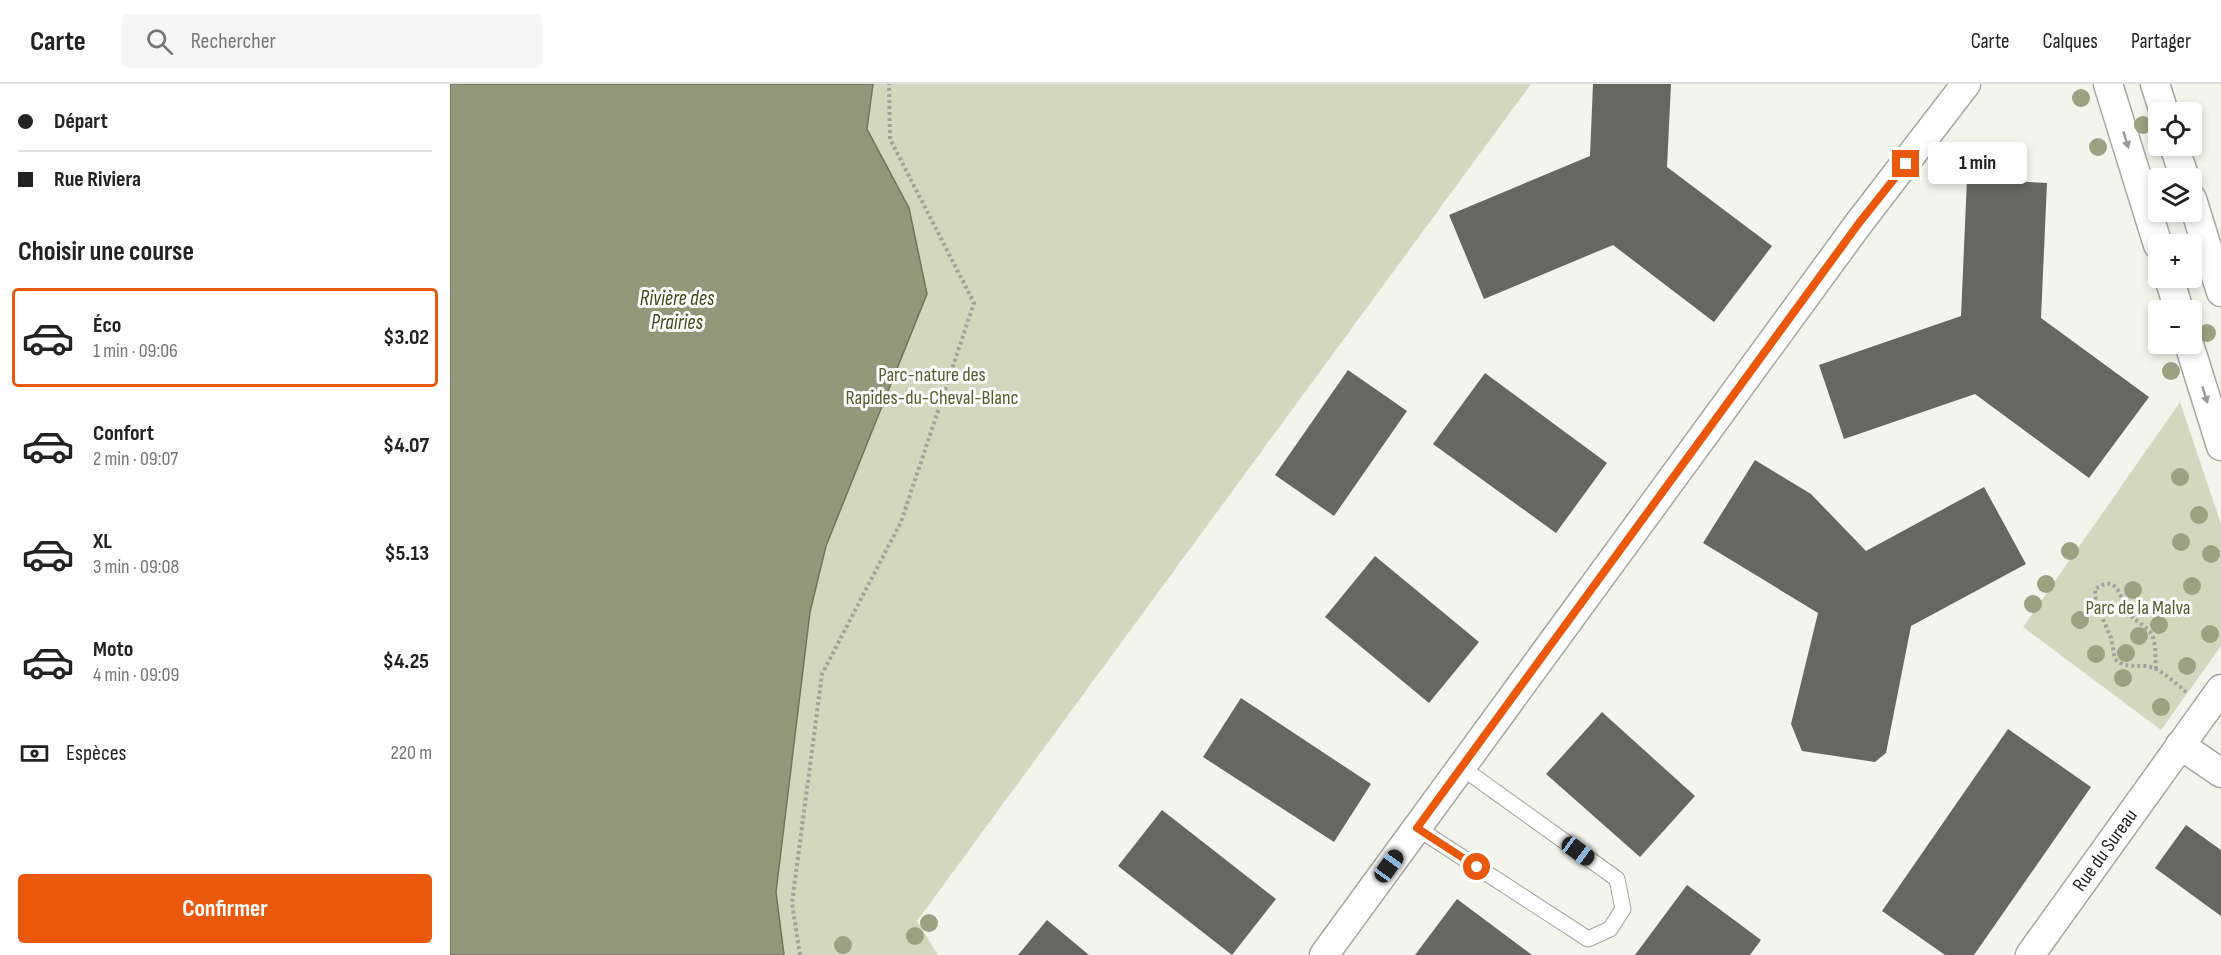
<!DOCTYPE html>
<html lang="fr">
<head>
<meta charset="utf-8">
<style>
	:root { --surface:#fff; --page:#f6f6f6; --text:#222; --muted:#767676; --line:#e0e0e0; --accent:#ea580c }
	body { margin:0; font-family:"Sofia Sans Condensed",sans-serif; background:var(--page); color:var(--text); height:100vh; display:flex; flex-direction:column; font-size:22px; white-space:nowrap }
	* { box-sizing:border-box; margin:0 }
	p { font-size:20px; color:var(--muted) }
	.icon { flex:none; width:33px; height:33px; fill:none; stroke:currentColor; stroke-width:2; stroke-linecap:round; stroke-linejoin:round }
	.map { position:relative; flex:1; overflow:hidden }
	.sheet { display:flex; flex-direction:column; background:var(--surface); width:450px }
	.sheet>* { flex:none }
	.top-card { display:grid; align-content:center; height:132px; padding:0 18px; background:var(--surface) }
	.controls { position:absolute; left:1698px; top:18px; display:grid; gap:12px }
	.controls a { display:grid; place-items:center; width:54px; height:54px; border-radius:6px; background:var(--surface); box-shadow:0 3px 9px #0003; font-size:30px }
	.end { position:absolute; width:27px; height:27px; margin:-14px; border:8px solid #ea580c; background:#fff; box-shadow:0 0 0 3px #fff }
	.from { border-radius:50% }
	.bubble { position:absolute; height:42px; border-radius:6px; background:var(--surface); box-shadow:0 3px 9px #0003; font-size:20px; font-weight:700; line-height:42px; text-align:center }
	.car { position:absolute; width:18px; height:36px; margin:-18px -9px; border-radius:8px; box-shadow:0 0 4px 2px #0007; background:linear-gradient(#222 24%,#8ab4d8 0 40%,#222 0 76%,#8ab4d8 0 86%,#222 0) }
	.top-card b { display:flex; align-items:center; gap:21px; height:57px; font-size:22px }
	.top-card b+b { border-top:2px solid var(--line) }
	.top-card i { width:15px; height:15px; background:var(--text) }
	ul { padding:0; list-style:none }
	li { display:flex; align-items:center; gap:18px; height:99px; margin:0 12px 9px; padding:0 6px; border:3px solid transparent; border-radius:6px }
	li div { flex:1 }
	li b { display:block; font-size:22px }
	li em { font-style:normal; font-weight:700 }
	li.selected { border-color:var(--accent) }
	li>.icon { width:54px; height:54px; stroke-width:1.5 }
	h2 { padding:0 18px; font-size:27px; line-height:72px }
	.pay { display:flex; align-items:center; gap:15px; height:66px; padding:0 18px; font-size:22px }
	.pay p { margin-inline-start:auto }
	.button { display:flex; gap:12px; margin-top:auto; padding:12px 18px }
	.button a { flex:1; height:69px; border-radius:6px; background:var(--accent); color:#fff; font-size:24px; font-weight:700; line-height:69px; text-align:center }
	header { display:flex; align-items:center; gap:36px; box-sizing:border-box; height:84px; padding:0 30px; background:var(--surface); border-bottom:2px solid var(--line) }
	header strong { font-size:28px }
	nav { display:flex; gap:33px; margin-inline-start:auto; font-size:21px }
	.search { width:420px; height:54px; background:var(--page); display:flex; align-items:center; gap:15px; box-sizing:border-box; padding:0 21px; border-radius:6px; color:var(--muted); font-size:22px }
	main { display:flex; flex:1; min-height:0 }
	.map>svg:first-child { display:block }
</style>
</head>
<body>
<header>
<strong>Carte</strong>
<div class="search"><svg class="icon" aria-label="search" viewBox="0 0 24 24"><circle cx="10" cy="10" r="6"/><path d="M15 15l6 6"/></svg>Rechercher</div>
<nav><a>Carte</a><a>Calques</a><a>Partager</a></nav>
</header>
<main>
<section class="sheet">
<div class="top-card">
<b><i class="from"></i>Départ</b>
<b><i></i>Rue Riviera</b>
</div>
<h2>Choisir une course</h2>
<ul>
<li class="selected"><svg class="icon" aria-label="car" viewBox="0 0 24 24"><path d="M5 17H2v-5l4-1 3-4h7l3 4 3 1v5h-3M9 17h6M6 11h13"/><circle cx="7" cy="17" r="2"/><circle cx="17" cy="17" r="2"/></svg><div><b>Éco</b><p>1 min · 09:06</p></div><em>$3.02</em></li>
<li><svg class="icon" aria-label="car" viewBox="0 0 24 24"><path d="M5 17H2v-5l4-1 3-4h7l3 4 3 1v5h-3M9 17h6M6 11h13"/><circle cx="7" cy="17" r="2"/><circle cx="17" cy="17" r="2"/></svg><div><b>Confort</b><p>2 min · 09:07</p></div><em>$4.07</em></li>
<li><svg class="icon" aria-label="car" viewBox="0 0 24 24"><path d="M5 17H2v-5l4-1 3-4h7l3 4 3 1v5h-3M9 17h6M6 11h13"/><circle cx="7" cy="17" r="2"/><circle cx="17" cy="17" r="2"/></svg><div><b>XL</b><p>3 min · 09:08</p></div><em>$5.13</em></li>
<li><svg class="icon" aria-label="car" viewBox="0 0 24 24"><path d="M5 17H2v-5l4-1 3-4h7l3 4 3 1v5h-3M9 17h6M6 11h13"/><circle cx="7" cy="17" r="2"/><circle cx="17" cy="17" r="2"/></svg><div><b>Moto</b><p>4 min · 09:09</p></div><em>$4.25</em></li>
</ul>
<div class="pay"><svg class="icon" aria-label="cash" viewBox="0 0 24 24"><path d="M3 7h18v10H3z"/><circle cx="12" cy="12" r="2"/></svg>Espèces<p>220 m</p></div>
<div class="button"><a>Confirmer</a></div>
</section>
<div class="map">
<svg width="1771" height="871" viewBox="0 0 1771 871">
	<rect width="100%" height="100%" fill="#f3f5ec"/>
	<g fill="#d2d7be">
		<polygon points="176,0 1081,0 467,837 488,871 184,871"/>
		<polygon points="1730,318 1771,440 1771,562 1711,646 1573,543"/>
	</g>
	<polygon fill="#93987b" stroke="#70745e" stroke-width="1.5" points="0,0 423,0 417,45 459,124 477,210 376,462 360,528 326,808 334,871 0,871"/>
	<g fill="#666760">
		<polygon points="1143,0 1221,0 1217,83 1322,162 1264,238 1163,161 1034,215 999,131 1140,72"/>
		<polygon points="1517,95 1597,99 1591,234 1699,313 1639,394 1525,310 1394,355 1369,281 1511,232"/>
		<polygon points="898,286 957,327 884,432 825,391"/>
		<polygon points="1035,289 1157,379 1106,449 983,360"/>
		<polygon points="1305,376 1361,410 1416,467 1534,403 1576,480 1461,542 1436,669 1425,678 1352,667 1341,640 1368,529 1253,459"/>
		<polygon points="925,472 1029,558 979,619 875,533"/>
		<polygon points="791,614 921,700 884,758 753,673"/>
		<polygon points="1152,628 1245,712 1190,773 1096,690"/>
		<polygon points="1558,645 1641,703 1524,871 1495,871 1432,827"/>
		<polygon points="712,726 826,815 782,871 668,782"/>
		<polygon points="1736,741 1771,766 1771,832 1705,784"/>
		<polygon points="1237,801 1311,856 1300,871 1185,871"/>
		<polygon points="1007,815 1082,871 965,871"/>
		<polygon points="597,836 639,871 568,871"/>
	</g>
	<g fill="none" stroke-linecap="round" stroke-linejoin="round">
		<defs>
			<polyline id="service" points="967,744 1138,855 1160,845 1173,825 1167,795 1011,683"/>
			<g id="minor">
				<polyline points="1658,0 1708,161"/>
				<polyline points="1705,0 1714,28"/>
				<polyline points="1724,62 1735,94"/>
				<polyline points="1742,115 1771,208"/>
				<polyline points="1719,194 1729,226"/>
				<polyline points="1739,260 1771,362"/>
				<polyline points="1730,661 1771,689"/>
				<polyline points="874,871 1409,139 1516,0"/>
				<path id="s1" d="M1580,871L1771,605"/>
			</g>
		</defs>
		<use href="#service" stroke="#a5a69e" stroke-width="17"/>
		<use href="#minor" stroke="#a5a69e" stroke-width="31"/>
		<g stroke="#a1a39c" stroke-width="4" stroke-dasharray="3 3" stroke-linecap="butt">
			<path d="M1706,585C1705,576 1706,566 1704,557C1701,542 1686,540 1679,529C1669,516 1670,488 1645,505L1646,519L1661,554L1665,575C1677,587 1692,578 1706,585C1717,591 1728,601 1737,609"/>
			<polyline points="350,871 342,819 372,590 451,438 524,219 440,55 439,0"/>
		</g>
		<use href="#service" stroke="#fff" stroke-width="15"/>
		<use href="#minor" stroke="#fff" stroke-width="28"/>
	</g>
	<g fill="#9ca181">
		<circle cx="1631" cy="14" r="9"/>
		<circle cx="1693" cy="41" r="9"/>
		<circle cx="1648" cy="63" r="9"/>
		<circle cx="1757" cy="249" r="9"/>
		<circle cx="1721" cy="287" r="9"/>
		<circle cx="1730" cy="393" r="9"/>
		<circle cx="1749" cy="431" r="9"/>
		<circle cx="1731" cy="458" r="9"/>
		<circle cx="1620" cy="467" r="9"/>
		<circle cx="1761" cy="470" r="9"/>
		<circle cx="1596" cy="500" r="9"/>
		<circle cx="1742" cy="502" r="9"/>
		<circle cx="1683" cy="506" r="9"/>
		<circle cx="1583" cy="520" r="9"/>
		<circle cx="1630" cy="536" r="9"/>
		<circle cx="1709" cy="541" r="9"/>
		<circle cx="1760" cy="550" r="9"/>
		<circle cx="1689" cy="552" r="9"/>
		<circle cx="1676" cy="569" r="9"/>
		<circle cx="1646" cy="570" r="9"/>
		<circle cx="1737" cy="582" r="9"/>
		<circle cx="1673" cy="594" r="9"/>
		<circle cx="1711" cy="623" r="9"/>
		<circle cx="479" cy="839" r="9"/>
		<circle cx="465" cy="852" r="9"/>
		<circle cx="393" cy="861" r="9"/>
	</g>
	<defs><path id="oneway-solid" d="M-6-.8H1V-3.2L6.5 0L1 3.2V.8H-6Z" transform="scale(1.5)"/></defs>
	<g fill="#9a9a99">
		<use href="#oneway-solid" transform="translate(1676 56) rotate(73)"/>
		<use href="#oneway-solid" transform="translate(1755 311) rotate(73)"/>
	</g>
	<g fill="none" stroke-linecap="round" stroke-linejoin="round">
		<polyline stroke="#ea580c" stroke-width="8" points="1027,783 967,744 1409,139 1456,80"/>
	</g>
	<g text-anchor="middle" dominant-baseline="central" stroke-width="6" stroke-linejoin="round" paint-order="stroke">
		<g font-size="20" fill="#555c2a" stroke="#fff">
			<text x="482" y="291">Parc-nature des<tspan x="482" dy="23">Rapides-du-Cheval-Blanc</tspan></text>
			<text x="1688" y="524">Parc de la Malva</text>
		</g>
		<g font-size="20" fill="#1f1f1c" stroke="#fff">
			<text stroke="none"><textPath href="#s1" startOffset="129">Rue du Sureau</textPath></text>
		</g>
		<g font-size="21" font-style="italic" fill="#444a18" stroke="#fff">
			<text x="227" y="214">Rivière des<tspan x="227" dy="24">Prairies</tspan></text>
		</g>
	</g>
</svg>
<div class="controls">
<a><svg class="icon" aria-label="locate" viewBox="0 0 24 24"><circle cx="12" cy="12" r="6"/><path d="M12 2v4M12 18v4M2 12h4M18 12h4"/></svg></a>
<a><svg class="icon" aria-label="layers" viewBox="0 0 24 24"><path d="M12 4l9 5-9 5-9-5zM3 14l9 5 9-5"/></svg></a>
<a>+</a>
<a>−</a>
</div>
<i class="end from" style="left:1027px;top:783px"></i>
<i class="end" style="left:1456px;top:80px"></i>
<div class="bubble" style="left:1478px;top:58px;width:99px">1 min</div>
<i class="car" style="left:1128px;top:767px;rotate:126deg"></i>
<i class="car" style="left:939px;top:782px;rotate:36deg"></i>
</div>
</main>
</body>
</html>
